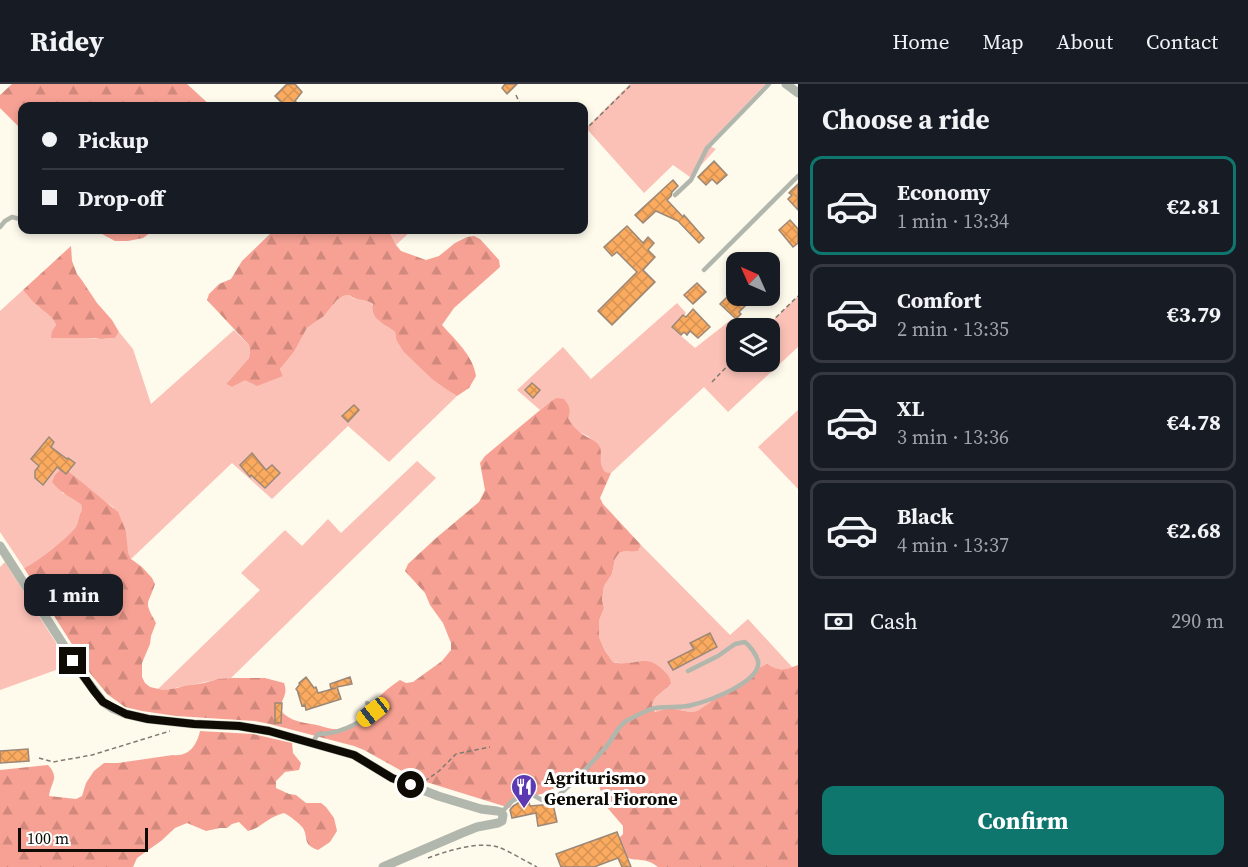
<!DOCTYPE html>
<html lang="en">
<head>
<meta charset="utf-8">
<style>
	:root { --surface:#171b24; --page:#242831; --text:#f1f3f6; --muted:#9ea1a6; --line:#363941; --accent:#0f766e }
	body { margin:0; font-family:"Source Serif 4",serif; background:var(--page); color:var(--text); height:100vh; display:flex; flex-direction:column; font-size:22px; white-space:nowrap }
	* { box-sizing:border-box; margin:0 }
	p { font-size:20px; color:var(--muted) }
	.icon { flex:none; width:33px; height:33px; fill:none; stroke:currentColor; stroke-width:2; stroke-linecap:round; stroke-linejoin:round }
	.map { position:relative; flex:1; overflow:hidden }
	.panel { display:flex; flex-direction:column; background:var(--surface); width:450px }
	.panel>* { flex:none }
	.guide { position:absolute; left:18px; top:18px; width:570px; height:132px; border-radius:12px; box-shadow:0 3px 9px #0003; display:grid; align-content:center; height:132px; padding:0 24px; background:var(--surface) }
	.needle { width:39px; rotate:315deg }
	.fabs { position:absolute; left:726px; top:168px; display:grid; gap:12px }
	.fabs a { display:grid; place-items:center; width:54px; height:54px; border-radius:12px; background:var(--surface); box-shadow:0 3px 9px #0003; font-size:30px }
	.scale { position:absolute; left:18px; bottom:15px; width:130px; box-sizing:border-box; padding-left:6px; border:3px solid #0d0b04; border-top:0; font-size:16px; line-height:21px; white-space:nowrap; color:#0d0b04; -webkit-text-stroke:4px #fff; paint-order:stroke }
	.end { position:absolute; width:27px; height:27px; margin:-14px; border:8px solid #0d0b04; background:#fff; box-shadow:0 0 0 3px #fff }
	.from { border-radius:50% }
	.bubble { position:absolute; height:42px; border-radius:12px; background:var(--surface); box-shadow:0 3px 9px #0003; font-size:20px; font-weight:700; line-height:42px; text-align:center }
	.car { position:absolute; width:18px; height:36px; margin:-18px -9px; border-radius:8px; box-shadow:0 0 4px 2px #0007; background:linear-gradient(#f5c518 24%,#345 0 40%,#f5c518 0 76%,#345 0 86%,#f5c518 0) }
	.guide b { display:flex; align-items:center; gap:21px; height:57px; font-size:22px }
	.guide b+b { border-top:2px solid var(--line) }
	.guide i { width:15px; height:15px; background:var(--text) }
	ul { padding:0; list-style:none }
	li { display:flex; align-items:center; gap:18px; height:99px; margin:0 12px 9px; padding:0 12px; border:3px solid var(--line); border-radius:12px }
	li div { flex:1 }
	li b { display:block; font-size:22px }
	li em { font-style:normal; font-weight:700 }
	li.current { border-color:var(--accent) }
	li>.icon { width:54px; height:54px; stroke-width:1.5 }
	h2 { padding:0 24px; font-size:27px; line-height:72px }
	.pay { display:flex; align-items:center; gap:15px; height:66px; padding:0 24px; font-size:22px }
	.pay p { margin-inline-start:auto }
	.action { display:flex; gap:12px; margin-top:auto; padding:12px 24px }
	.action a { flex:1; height:69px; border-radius:12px; background:var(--accent); color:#fff; font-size:24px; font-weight:700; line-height:69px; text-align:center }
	header { display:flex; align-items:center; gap:36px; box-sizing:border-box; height:84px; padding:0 30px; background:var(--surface); border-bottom:2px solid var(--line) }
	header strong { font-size:28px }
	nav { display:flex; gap:33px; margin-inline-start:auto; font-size:21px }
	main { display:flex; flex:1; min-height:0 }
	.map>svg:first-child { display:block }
</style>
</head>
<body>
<header>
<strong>Ridey</strong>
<nav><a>Home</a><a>Map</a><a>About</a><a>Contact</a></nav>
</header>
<main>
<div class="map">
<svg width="798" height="783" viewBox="0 0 798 783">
	<defs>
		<pattern id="forest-firs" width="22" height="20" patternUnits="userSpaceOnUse" patternTransform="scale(1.5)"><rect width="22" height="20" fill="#f6a193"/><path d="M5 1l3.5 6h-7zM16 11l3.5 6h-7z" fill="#d2897d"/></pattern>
		<pattern id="building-cross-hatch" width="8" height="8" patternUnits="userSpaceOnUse" patternTransform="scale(1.5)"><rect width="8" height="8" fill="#faab60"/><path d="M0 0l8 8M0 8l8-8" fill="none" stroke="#d59252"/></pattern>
	</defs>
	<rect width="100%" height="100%" fill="#fefaec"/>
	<g fill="#fbc1b7">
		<polygon points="630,0 766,0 707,61 716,65 690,93 673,81 644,109 586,44"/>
		<polygon points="386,146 412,146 396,161 390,149"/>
		<path d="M23,206C28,212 32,218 38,222C45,229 52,231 56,241L52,247L58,254L72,253L101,255L115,254L119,248L133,265L151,320L234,246L249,261L250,267L249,274L226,300L232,303L244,295L283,292L280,285L294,268L307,244L324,232L337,216L343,212L349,211C354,216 356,215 363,215C374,216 376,228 379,237L385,240L395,248L396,255L433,296L457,312L389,378L348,342L272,415L232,379L131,475L127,469L126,447L113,423L100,414L67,386L62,409L68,411L81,419L82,426C78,432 79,438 75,444C67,454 36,479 24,484L0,448V227Z"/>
		<path d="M798,212V263L728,328L704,303L611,389L604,388C600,381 598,377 601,369L589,353L576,346L551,317L540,326L517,306L563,263L591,295L677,219L686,229L673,245L695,264L732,235L741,244H736V278H770V244H765Z"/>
		<polygon points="798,326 798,405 758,363"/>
		<path d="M417,377L436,394L231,594C216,595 201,599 186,602C176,603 167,607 157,606L260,506L241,489L285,446L302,462L328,435L341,449Z"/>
		<path d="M641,461L730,551L748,535L792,583C785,586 780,587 773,584L739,603L719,610L709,619L697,627L690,628L670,624L656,628L652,621L655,614L671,600L634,578L627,580L613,578L605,567L599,553V537L604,524L602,516L604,502L612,490L615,475L618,469C625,466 631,469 638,467Z"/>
		<polygon points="5,478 70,581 0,606 0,483"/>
	</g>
	<g fill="url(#forest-firs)">
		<polygon points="12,0 187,0 211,22 22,22 22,46 0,24 0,11"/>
		<polygon points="100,146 154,146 143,154 128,157 115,157 102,150"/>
		<path d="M274,146H330L333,148H341L343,146H386L390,149L396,161L401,167L426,176L439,172L455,159L467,153L474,152L480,155L499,176L500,183L454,224L442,241C455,256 473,271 476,292L469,304L457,312L446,305L433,296L403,267L396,255L395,248C385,239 370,236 373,220C364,213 357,218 349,211L343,212L337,216L324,232L307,244L294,268L280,285L283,292L257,302L245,296L232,303L226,300L249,274L250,267L249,261L207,216L209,210L219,200L231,195L242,177Z"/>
		<path d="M71,162L72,177L77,190L81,195L97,219L112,236L119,248L115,254L101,255L94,254H51L52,247L56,241C52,231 45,229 38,222C32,218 28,212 23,206Z"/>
		<path d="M557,314L564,315C570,322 571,326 568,334C571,340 575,345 581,349C586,353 593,355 598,360C605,369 596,376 605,388L611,389L600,414L603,420L641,461L638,467C631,469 625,466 619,469L615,475L612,490L604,502L602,516L604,524L599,537V553L605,567L613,578C633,584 646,567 664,587C669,592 670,593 671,600L655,614L652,621L655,628L670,624L690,628L697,627L709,619L720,610L739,603L761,583L767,580C780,588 784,586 798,581V783H658C645,772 636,779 624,772C620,769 616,764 612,761L623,750V742L606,722L598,699L590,694L568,703L552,705L545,709L514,717L510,724L423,697L400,686L364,666L354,662L270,640L255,637L176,632L142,627L125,623L107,610L90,589L24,484C36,479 67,454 75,444C79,438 78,432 82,426L81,420C69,412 61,409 52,398L55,391L60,386H67L118,428L126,447L128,469L131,475L142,483L152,494L155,500C148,522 143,516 156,539L151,552L150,560L142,579V593L145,599L150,603L163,606L177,604L184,602L204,599L218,595L231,594H265L284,599C288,609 283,614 279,624C285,635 299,638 311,640C321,641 329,646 339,645C349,644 360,636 366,629C369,625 371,621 375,617C382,609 391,602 400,596L406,599L413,598L442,577L451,566V559L443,539L430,521L425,509L405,487L408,480L435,455L479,418L485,406L480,379L485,372L551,317Z"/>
		<path d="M200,647L253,650L292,659L293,669L301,679L299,686L285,688L276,697V704L289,710L296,711L306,719H321L326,723L334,734L337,747L330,758L318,766C302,760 309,755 303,744C298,738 290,732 284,729C268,733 261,744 248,747L239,738L232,740L227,744H220L206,747L187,739L175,744L161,757L137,774L133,783H0V686L48,681C60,694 51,698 49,712L76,715L82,712L86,699L94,687L104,679H118L173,671C189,673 197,661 200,647Z"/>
	</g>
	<g fill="url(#building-cross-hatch)" stroke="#9b8878" stroke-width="1.5">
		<polygon points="287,0 295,0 302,8 295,17 300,22 285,22 275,12"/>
		<polygon points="505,0 517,0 507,10 502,4"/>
		<polygon points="714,77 727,91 717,100 712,95 706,101 698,93"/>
		<polygon points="673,96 678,102 672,108 671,112 667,116 683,133 684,131 704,154 699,159 678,137 656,127 643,139 635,131"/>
		<polygon points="798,100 798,126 788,115 792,111 789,109"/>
		<polygon points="790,136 798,145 798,159 793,163 779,146"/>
		<polygon points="627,142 643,159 648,153 654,159 648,166 655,173 643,186 655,198 612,241 598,227 637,188 617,168 612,172 604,163"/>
		<polygon points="697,199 706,208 693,220 684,211"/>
		<polygon points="736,204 736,212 746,212 751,216 739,228 741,230 736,235 720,220"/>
		<polygon points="693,225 710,243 698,254 690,247 687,251 684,248 681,251 672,243 683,231 686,233"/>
		<polygon points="532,299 540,306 533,314 525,306"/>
		<polygon points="354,321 359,326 348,338 342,332"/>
		<polygon points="49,353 54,358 51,363 67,375 68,374 75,379 66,390 57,383 43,401 35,394 35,387 39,382 31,375"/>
		<polygon points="252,369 266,386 272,381 280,389 265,404 251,391 250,393 240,381"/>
		<polygon points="710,549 717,563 673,586 668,578 694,565 690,559"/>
		<polygon points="306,593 314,604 316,603 318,609 336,604 331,605 330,600 350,593 352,600 337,603 341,615 306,626 305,621 302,622 298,609 299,609 296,605 300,600 299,599"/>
		<polygon points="275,619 282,619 281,639 275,639"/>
		<polygon points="28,665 29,677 0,679 0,667"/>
		<polygon points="528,715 530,722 553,720 557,738 538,742 536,729 512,734 510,726 513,722 518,719"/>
		<polygon points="617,748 631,783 622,783 618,774 594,783 561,783 556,770"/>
	</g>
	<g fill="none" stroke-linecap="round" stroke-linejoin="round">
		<g stroke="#7e7b71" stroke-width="1.5" stroke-dasharray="4.5 3" stroke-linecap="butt">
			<polyline points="516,11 521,22"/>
			<polyline points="584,47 632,0"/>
			<polyline points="765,244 798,212"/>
			<polyline points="712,298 736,273"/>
			<polyline points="39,674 53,678 92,671 170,647"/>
			<polyline points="425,697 439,687 456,670 490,663"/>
			<path d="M428,774C447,767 478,757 498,763C509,767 527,778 537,783"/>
		</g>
		<g stroke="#b2b7ad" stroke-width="4.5">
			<polyline points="675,111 691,96 707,64 769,0"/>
			<polyline points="0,143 5,137 12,133 20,135"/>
			<polyline points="704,186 798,92"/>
			<path d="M312,659L318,650C340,650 357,641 373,628V623L367,619"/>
			<path d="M554,715C573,700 590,681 606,663C613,655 617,643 626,637C634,633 643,628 651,625C664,621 679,625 692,621C708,617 762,598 758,577C756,570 750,562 745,558L735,560L718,572L688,587"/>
			<path d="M501,728C506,725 507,722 511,718C517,713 524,712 531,710L542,716L554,715L561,716"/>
		</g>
		<g stroke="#b2b7ad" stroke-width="9">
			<polyline points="786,0 798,9"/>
			<polyline points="0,462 84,593 103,618 112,624 126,630 148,635 194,640 239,642 269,647 354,671 392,694 438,712 481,725 497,727 501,728 503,731 502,737 498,739 477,743 462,749 383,783"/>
		</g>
	</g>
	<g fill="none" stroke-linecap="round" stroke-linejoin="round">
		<polyline stroke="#0d0b04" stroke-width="8" points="73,577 94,607 103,618 126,630 148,635 194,640 239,642 269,647 354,671 392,694 411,701"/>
	</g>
	<defs>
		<symbol id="restaurant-pin" viewBox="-11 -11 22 30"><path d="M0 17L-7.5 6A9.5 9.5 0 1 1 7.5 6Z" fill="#5c39b1" stroke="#fff"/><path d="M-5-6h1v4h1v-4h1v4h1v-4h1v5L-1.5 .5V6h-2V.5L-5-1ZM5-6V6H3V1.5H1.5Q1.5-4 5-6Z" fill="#fff"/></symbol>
	</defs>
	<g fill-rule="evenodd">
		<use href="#restaurant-pin" x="509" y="688" width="30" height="40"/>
	</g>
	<g text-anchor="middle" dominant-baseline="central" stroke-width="6" stroke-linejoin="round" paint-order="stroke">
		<g font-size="18" font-weight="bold" fill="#0d0b04" stroke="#fff" text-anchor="start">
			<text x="544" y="693">Agriturismo<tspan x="544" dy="21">General Fiorone</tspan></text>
		</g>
	</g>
</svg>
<div class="fabs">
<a><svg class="needle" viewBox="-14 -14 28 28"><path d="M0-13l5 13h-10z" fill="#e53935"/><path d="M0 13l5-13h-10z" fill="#9ea1a6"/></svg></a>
<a><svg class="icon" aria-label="layers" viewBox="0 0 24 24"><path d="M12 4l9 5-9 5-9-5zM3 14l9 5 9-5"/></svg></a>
</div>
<div class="scale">100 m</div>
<i class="end from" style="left:411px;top:701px"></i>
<i class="end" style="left:73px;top:577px"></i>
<div class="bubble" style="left:24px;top:490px;width:99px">1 min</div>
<i class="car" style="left:373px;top:628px;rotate:232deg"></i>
<div class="guide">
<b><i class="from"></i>Pickup</b>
<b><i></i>Drop-off</b>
</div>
</div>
<section class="panel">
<h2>Choose a ride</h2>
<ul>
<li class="current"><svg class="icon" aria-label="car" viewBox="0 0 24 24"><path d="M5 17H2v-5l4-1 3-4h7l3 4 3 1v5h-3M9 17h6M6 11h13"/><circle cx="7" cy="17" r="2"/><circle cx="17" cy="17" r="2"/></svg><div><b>Economy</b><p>1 min · 13:34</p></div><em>€2.81</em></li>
<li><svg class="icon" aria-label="car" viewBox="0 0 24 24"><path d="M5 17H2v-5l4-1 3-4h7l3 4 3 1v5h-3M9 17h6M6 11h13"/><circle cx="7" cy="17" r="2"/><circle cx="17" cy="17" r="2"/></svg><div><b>Comfort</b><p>2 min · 13:35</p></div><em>€3.79</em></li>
<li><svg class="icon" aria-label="car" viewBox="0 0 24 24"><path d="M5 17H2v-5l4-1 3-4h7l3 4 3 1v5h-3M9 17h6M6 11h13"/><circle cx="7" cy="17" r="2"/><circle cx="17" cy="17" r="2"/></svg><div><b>XL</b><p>3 min · 13:36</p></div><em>€4.78</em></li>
<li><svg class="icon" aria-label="car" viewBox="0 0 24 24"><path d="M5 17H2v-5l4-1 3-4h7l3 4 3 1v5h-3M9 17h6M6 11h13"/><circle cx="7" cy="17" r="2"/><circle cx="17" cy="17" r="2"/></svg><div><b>Black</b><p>4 min · 13:37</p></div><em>€2.68</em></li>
</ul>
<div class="pay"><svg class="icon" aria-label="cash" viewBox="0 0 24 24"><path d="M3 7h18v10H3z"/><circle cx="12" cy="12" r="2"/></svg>Cash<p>290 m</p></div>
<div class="action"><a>Confirm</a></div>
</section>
</main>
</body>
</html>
